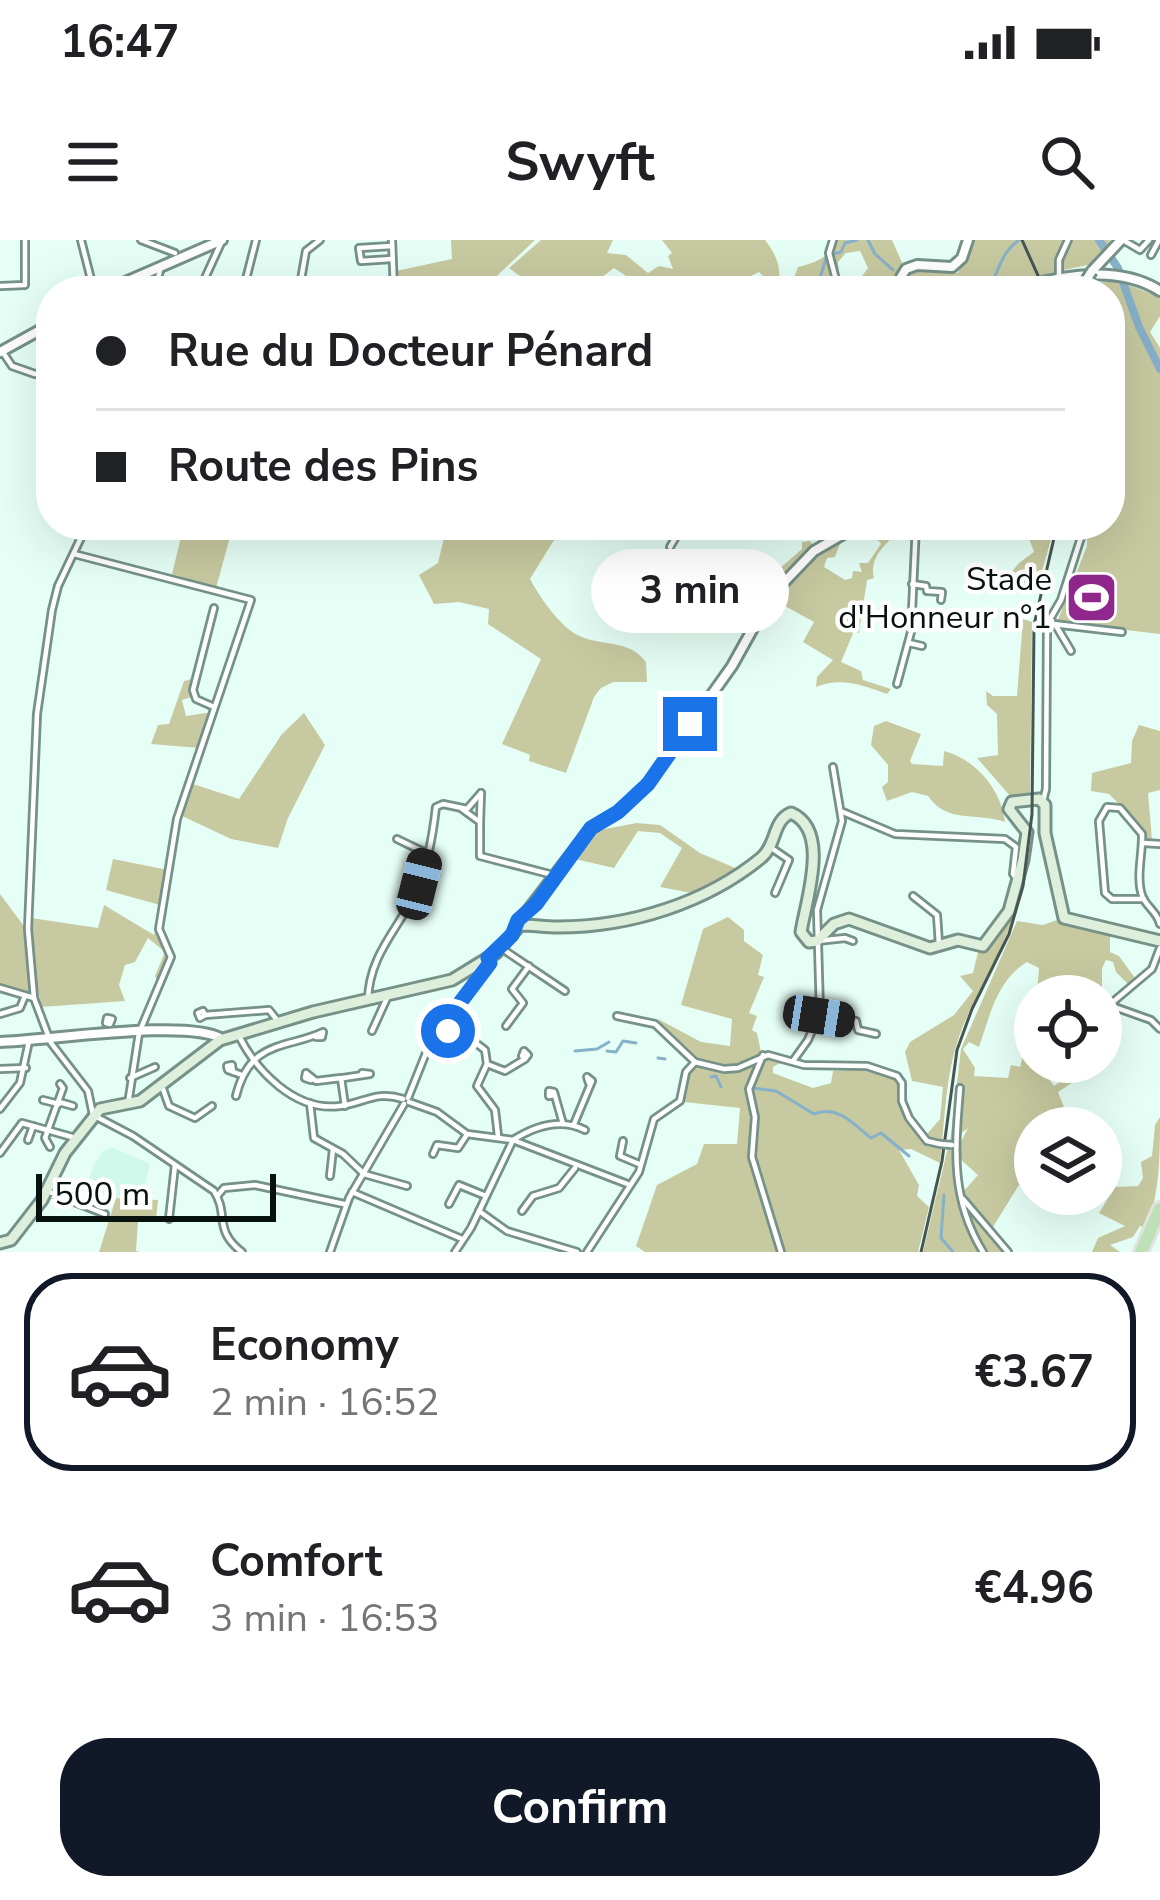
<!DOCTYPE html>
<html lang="en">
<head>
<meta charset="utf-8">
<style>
	:root { --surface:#fff; --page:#f2f2f2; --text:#202124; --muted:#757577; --line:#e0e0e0; --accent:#111827 }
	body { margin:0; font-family:"Nunito Sans",sans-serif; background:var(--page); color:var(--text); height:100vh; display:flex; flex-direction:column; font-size:45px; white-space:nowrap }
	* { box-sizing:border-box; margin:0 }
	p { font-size:39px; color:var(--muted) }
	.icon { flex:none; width:66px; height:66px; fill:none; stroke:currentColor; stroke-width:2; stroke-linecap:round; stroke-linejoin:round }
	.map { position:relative; height:1012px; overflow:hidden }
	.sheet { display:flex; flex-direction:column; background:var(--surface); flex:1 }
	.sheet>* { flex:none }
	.hud { position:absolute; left:36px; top:36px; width:1089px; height:264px; border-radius:48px; box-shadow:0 12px 48px #0002; display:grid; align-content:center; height:264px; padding:0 60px; background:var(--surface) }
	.controls { position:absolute; left:1014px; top:735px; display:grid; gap:24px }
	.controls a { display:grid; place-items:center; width:108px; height:108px; border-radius:50%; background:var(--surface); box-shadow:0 12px 48px #0002; font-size:60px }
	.scale { position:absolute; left:36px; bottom:30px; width:240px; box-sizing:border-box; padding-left:12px; border:6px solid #07120f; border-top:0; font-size:33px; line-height:42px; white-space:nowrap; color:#07120f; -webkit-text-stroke:9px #fff; paint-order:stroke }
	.end { position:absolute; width:54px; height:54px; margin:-27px; border:15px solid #1a73e8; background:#fff; box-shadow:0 0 0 6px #fff }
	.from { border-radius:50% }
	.bubble { position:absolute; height:84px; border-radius:42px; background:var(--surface); box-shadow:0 12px 48px #0002; font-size:39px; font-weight:700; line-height:84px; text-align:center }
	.car { position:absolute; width:36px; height:72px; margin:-36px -18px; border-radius:15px; box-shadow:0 0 9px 3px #0007; background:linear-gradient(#222 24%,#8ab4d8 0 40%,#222 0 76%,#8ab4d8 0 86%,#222 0) }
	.hud b { display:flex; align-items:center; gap:42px; height:114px; font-size:45px }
	.hud b+b { border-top:3px solid var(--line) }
	.hud i { width:30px; height:30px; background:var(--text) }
	ul { padding:21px 0 0; list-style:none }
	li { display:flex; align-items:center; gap:36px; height:198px; margin:0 24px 18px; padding:0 36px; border:6px solid transparent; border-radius:48px }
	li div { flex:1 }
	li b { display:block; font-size:45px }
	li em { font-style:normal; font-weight:700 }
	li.selected { border-color:var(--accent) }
	li>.icon { width:108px; height:108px; stroke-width:1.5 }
	.action { display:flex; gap:24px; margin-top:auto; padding:24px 60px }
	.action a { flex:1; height:138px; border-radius:48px; background:var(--accent); color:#fff; font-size:48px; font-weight:700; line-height:138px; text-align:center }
	.status { display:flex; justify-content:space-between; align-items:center; height:84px; padding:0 60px; background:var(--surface); direction:ltr }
	.status svg { height:33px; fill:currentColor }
	header { display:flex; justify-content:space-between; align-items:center; height:156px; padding:0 60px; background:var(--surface); font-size:54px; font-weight:700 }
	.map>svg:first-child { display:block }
</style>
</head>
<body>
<div class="status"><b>16:47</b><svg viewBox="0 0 49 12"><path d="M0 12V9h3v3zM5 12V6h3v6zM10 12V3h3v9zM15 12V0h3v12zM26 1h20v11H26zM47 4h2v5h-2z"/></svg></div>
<header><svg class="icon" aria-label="menu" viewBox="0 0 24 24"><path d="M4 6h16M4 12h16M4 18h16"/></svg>Swyft<svg class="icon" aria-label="search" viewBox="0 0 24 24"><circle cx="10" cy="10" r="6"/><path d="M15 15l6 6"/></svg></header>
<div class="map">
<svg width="1160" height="1012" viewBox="0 0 1160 1012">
	<rect width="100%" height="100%" fill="#e6fff6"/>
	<polygon fill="#d0f8eb" points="111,907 150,924 142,958 109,957 93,948 96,941 89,938 93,927 102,912"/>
	<g fill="#c7c9a0">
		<polygon points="451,0 535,0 481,51 397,51 396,31 452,19"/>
		<path d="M541,0H613L607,13L626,15L648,33L659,26L673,29L668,16L672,13L662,0H765C778,17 783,31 777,51H766L768,41L759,32L736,43L739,51H642L643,47L614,28C572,62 551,60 509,28Z"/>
		<path d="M836,0H892L904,27L899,44L902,51H877L859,40L868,28L860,11L846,13L838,22L840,41L828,51H789L798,27C815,23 829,18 836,0Z"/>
		<polygon points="970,0 1110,0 1109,6 1092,24 1050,33 1003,51 909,51 905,47 905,36 913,29 958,33"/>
		<polygon points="1091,42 1121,42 1160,57 1160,76 1150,92 1160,108 1160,394 1057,382 1087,306 1087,285 1110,285 1110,51 1090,51"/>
		<polygon points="184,285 233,286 216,348 172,334"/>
		<path d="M447,285H543L554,300L530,339C539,356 557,382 574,393C597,408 628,397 646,422L647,442H613L601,448L594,457L566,533L529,521L530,515L502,504L541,419L488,384L489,369L459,362L434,364L419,335L438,323Z"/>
		<path d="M866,285H878L891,299C879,310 870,322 874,338L867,340L859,393L854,391L841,422L861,431L863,440L891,449L887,454C861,445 842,437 816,447L817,437L833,420L803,402L814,382L774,360L769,351L778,330L802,309V302L810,301L814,306L837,295L841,301L835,317L827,318L824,327L845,340L852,338L853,331L862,332L859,323H868L881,304Z"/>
		<polygon points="1033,285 1055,285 1037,349 1000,345 1019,323 1034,312 1029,298"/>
		<polygon points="1023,379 1032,382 1030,557 1011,557 977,518 998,515 997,474 987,465 986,451 993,456 1017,456"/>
		<polygon points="192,439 192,457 182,460 186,476 212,472 199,508 151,504 158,485 169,484 184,441"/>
		<polygon points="304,473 325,505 288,578 278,608 231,599 178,574 187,542 239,559 282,494"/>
		<path d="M886,481L921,494L910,521L912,524L943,526L944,511C976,519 1002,551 1005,582C977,572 947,584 928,556L912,552L887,561L882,547L888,542V525L871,505L874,486Z"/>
		<polygon points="1139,485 1160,491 1160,550 1148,553 1152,600 1145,600 1145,590 1109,554 1091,551 1092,533 1131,523 1132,501"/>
		<polygon points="637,583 660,585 700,613 740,630 702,655 660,647 682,608 660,593 638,591 614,628 575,619 540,667 536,665 589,592"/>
		<polygon points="113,619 168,630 160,665 106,650"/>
		<path d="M1023,629C1020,689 980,740 960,794C945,835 945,881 940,923L911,909L899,910L919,945L917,956L929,967L918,1012H645L636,1006L657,945L697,924L704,904H737L740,868L684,862L691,815L673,800L658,779L701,802L730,806L732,779L681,765L703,689L728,677L744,690V701L763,715L758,735L764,737L749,773L757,776L752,790L757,793L761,812L782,822L773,827V833L813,848L831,843L833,831C855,831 873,827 896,839L899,856H904L910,874L927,894L940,879L943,847L912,841L905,812L910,802L954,775L973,751L960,736L973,733L978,712L1006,682Z"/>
		<polygon points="0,654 26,689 30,753 0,744"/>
		<polygon points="104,665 154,695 158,680 160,696 171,712 158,742 155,736 165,712 148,698 135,722 125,725 119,745 125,761 41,767 33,720 29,719 31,678 98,688"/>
		<path d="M1060,679L1078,688L1110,693V712L1119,716L1135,738L1128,744L1116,732L1113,722L1106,720L1102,728V758L1106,753L1108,761L1101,763V756L1037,753L1039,728L1027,722C997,740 990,775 979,807L969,802L963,809L975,828L974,836L1008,838L1011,825L1020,827L1033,779L1035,822H1059L1049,839L1054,846L1073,833L1081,837L1058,852L1064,867L1035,888V938L1028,951L1019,945L993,987L1010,1012H923L948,907L955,914L953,933L958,958L964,957L963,952L978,935L960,919L959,906L968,888L950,902L961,809L1017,681L1043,685Z"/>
		<path d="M1160,877C1160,915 1160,954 1146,988L1140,986L1133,997L1110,1005L1120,1012H1092L1098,998L1125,986L1099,973L1115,947L1138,946L1143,938L1141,922L1152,916L1155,885Z"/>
		<polygon points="116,958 158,960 156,979 138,982 136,1011 140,1012 99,1012"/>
	</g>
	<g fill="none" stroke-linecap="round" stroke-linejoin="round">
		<g stroke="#87b0c9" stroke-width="3">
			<polyline points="868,0 875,14 893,30"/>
			<polyline points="833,14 841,12 845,3 857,0"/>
			<polyline points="910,38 917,46 933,51"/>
			<polyline points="816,51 827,15"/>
			<path d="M984,51C1000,38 997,15 1019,0"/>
			<polyline points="575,811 597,809 609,802"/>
			<polyline points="607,811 616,812 623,801 636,803"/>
			<polyline points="658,818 665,819"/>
			<polyline points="711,837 716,836 721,847"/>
			<path d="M752,848L776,851L814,874C839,864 856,887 871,898L881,893L909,916"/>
			<polyline points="944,955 941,998 953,1012"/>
		</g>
		<polyline stroke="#87b0c9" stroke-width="8" points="1099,0 1118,28 1139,87 1160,129"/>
		<defs>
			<g id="minor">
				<polyline points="81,0 94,51"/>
				<polyline points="141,0 175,13"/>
				<polyline points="392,0 394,51"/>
				<polyline points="833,0 829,13 839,51"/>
				<polyline points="1123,0 1140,10 1149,0"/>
				<polyline points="392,6 359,8 361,21 392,19"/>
				<polyline points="1151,15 1159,0"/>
				<polyline points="1059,35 1059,20 1068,0"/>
				<polyline points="0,46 25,45 25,0"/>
				<polyline points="150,51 156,47 160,30"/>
				<polyline points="199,51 222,1"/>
				<polyline points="243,51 256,0"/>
				<polyline points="299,51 306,11 320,0"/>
				<polyline points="2,111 12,126 35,134"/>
				<path d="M87,285L58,346L52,370L37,474L28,689L34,758L51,803L88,851L93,875L133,896L214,951C229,974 213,990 242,1012"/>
				<polyline points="670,307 683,285"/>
				<polyline points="74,314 251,360 177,579 159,689 171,717 139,793 128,864"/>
				<polyline points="912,344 926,346 927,351 942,352 941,360"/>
				<polyline points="214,368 193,450 196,459 214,467"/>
				<polygon points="1046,379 1052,381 1050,387 1044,385"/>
				<polyline points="1050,379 1061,360 1085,285"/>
				<polyline points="1053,384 1122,392"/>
				<polyline points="1055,384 1071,411"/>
				<polyline points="909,403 922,406"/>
				<polyline points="897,444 911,392 916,285"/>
				<polyline points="1043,561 1046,549 1047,388"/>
				<polyline points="462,569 480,582 480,616 553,635"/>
				<polyline points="843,572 895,594 1005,599 1016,607 1013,634 1017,639"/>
				<polyline points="480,582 481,553"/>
				<polyline points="397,599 426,613"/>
				<polyline points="1143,603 1160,604"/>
				<polyline points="770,607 789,620 775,653"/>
				<polyline points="913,656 937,675 939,704"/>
				<path d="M1144,659H1112L1105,653L1099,581L1107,567L1120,568L1142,594C1143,613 1135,639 1143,658C1148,668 1157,672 1160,684"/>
				<polyline points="817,701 845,698 853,701"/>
				<polyline points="504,710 565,751"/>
				<polyline points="0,748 34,758"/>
				<path d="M368,760C369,713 401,687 417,649C428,624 433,594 436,567L443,564L467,569L481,553"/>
				<polyline points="1109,765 1151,780 1160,789"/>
				<polygon points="203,771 205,775 200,778 198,773"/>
				<polyline points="1101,772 1152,729 1160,708"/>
				<polyline points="0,774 20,768 25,756"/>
				<polyline points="205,775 269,770 277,780"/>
				<polyline points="617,776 655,784 695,822 724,829 738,828 768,815 804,825 867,826 897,836 902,843 902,861 909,878 927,901 940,904"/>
				<polyline points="819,776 856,781 858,790 876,794"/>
				<polygon points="107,778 112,779 110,784 106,783"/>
				<polyline points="506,786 523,763 512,749 529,726"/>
				<polyline points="372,791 387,758"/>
				<polyline points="438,792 464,794 485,810 487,824 477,846 495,870 498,896"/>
				<path d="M238,794C256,831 295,872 340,866C364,863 377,850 403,859"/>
				<polyline points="763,815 749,849 755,877 752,917 781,1012"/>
				<polyline points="793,821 808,800 820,772 817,670 842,581 833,527"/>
				<polyline points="487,824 505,831 525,819 522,816 524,811 528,815 525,819"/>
				<polyline points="0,829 26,828"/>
				<polyline points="233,832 232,825 227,826 228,830 242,835"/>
				<polyline points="130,838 155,827"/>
				<polyline points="343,838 370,834 362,833"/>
				<polyline points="311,840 305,838 306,833 316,841 341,838 345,866"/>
				<polyline points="162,846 169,866 195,878 212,866"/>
				<path d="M960,848C955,909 950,958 983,1012"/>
				<polyline points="554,855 549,856 549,851 554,852 563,884"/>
				<path d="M236,856C250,799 287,809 323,792L322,797H316"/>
				<polyline points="408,858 430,803 490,720"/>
				<polyline points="43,860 59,864"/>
				<polyline points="59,862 73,866"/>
				<polyline points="409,862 437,872 467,894 513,900 630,945"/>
				<polyline points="310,863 314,898 343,914 364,934 407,946"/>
				<polyline points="0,869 20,843 29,801"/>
				<polyline points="574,884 592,841 587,837 589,843"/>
				<polyline points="28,900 33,886"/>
				<polyline points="623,901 620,916 639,924"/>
				<polyline points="50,907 45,898 63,848 60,844"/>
				<polyline points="0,913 22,883 72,897"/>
				<polyline points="433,914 437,905 458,908 466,896"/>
				<polyline points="330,936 333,909"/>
				<polyline points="47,951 105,974"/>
				<polyline points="352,952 462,999"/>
				<polyline points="218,955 224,948 255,945 344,964"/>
				<polyline points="963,959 1008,1012"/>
				<polyline points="449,964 459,945 486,956"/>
				<polyline points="479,971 507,991 577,1012"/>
				<polyline points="522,971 533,956 559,948 575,928"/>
				<polyline points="169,979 175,925"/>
				<polyline points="330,1012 349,958 404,864"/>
				<path d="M455,1012L471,988L513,900C535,886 561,878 585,890"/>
				<polyline points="587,1012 639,932 654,879 680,861 686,832 695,822"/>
			</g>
			<g id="tertiary">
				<polyline points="1092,31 1121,0"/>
				<path d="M1026,46C1069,34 1121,26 1160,51"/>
				<polyline points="105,51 222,0"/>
				<polyline points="905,51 901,37 906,29 917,25 952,27 962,18 968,0"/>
				<polyline points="1054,51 1076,49 1085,42"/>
				<polyline points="0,112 51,84"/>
				<polyline points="515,687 591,588 618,572 648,544 732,426 771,356 814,311 859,285"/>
				<path d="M0,802C46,801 189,778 222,799"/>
			</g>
			<path id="secondary" d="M0,1003L11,1000L42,960L65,913L100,869L140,861L220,800L313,772L452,740L496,713L520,685C533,685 545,687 558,687C630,687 706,663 761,618C777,605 772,581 791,573C831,590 806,660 801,692L809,702L817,701L834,684L849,679L930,708L958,700L983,706L1009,671L1023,620L1027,592L1009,569L1012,562L1039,559L1045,565V593L1064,678L1160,701"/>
			<polyline id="primary" points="1141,1012 1160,969"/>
		</defs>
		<use href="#minor" stroke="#759188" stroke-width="10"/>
		<use href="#tertiary" stroke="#759188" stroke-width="14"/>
		<use href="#secondary" stroke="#759188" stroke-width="15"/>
		<use href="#primary" stroke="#e1e3e2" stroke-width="18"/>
		<use href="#minor" stroke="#fff" stroke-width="4.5"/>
		<use href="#tertiary" stroke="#fff" stroke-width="8"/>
		<use href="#secondary" stroke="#def0db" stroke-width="9"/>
		<use href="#primary" stroke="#bde0b7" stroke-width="12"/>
		<g stroke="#475651" stroke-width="3">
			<polyline points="1022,0 1045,51"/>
			<polyline points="921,1012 942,921 957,810 972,769 1009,694 1023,646 1032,574 1034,385 1057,285"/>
		</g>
		<defs>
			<polyline id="minor-bridge" points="940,904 952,905"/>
			<polyline id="tertiary-bridge" points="1085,42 1092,31"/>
		</defs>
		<use href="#minor-bridge" stroke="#759188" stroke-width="10" stroke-linecap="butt"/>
		<use href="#tertiary-bridge" stroke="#759188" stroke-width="14" stroke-linecap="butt"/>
		<use href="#minor-bridge" stroke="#fff" stroke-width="4.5"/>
		<use href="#tertiary-bridge" stroke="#fff" stroke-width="8"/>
	</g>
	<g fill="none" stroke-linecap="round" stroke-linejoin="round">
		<polyline stroke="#1a73e8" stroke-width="15" points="448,791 438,792 490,723 488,718 512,695 518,680 536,664 591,588 618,572 648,544 690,484"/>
	</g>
	<defs>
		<symbol id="stadium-square" viewBox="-11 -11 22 22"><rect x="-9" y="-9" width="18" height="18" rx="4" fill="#90278c" stroke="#fff"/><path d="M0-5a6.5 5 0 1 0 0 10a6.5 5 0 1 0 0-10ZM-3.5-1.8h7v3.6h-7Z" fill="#fff"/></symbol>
	</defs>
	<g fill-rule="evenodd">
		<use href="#stadium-square" x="1062" y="328" width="59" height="59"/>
	</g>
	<g text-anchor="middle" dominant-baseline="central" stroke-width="9" stroke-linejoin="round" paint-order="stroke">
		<g font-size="33" fill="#07120f" stroke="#fff" text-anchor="end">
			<text x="1052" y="339">Stade<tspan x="1052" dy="38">d'Honneur n°1</tspan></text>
		</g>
	</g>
</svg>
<div class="controls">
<a><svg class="icon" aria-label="locate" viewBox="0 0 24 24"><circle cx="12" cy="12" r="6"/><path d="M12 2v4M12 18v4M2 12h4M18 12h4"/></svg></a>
<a><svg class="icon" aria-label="layers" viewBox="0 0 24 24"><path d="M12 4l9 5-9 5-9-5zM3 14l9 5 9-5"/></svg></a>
</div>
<div class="scale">500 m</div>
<i class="end from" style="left:448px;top:791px"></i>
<i class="end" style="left:690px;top:484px"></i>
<div class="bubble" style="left:591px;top:309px;width:198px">3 min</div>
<i class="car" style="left:419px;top:644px;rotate:14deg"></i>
<i class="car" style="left:819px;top:776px;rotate:99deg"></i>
<div class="hud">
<b><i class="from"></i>Rue du Docteur Pénard</b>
<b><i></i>Route des Pins</b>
</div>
</div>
<section class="sheet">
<ul>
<li class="selected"><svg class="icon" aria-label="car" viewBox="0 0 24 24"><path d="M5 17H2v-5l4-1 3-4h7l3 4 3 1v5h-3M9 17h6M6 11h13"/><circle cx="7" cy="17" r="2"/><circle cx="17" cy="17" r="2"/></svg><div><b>Economy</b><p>2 min · 16:52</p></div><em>€3.67</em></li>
<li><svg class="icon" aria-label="car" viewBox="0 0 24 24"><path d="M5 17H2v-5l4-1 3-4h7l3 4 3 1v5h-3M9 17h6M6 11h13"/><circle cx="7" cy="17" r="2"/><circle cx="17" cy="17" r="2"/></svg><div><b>Comfort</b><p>3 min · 16:53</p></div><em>€4.96</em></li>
</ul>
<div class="action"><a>Confirm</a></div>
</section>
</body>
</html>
